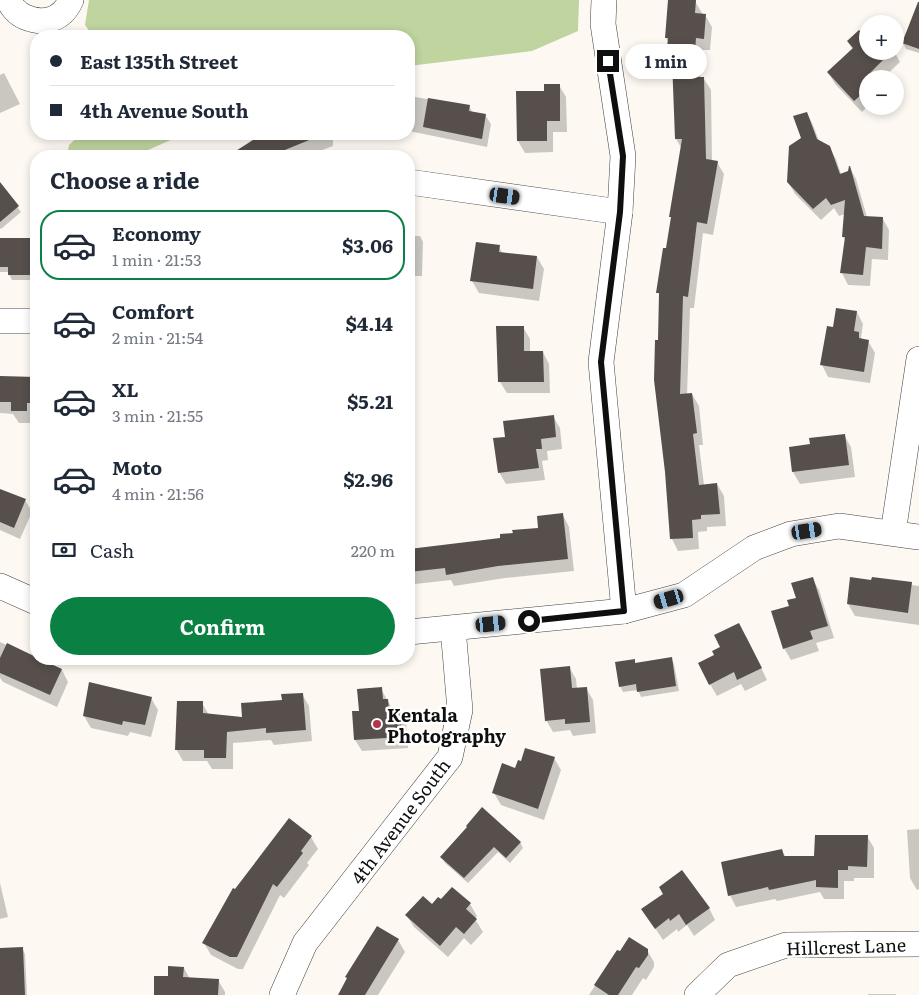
<!DOCTYPE html>
<html lang="en">
<head>
<meta charset="utf-8">
<style>
	:root { --surface:#fff; --page:#f6f6f7; --text:#1f2937; --muted:#747a83; --line:#e0e1e3; --accent:#0b8043 }
	body { margin:0; font-family:Literata,serif; background:var(--page); color:var(--text); height:100vh; display:flex; flex-direction:column; font-size:19px; white-space:nowrap }
	* { box-sizing:border-box; margin:0 }
	p { font-size:16px; color:var(--muted) }
	.icon { flex:none; width:28px; height:28px; fill:none; stroke:currentColor; stroke-width:2; stroke-linecap:round; stroke-linejoin:round }
	.map { position:relative; flex:1; overflow:hidden }
	.side { position:absolute; left:30px; top:150px; width:385px; height:515px; display:flex; flex-direction:column; background:var(--surface); border-radius:20px; box-shadow:0 2px 8px #0003 }
	.side>* { flex:none }
	.banner { position:absolute; left:30px; top:30px; width:385px; height:110px; border-radius:20px; box-shadow:0 2px 8px #0003; display:grid; align-content:center; height:110px; padding:0 20px; background:var(--surface) }
	.tools { position:absolute; left:859px; top:15px; display:grid; gap:10px }
	.tools a { display:grid; place-items:center; width:45px; height:45px; border-radius:50%; background:var(--surface); box-shadow:0 2px 8px #0003; font-size:25px }
	.end { position:absolute; width:22px; height:22px; margin:-11px; border:6px solid #0f0f0f; background:#fff; box-shadow:0 0 0 2px #fff }
	.from { border-radius:50% }
	.bubble { position:absolute; height:35px; border-radius:18px; background:var(--surface); box-shadow:0 2px 8px #0003; font-size:16px; font-weight:700; line-height:35px; text-align:center }
	.car { position:absolute; width:15px; height:30px; margin:-15px -8px; border-radius:6px; box-shadow:0 0 4px 1px #0007; background:linear-gradient(#222 24%,#8ab4d8 0 40%,#222 0 76%,#8ab4d8 0 86%,#222 0) }
	.banner b { display:flex; align-items:center; gap:18px; height:48px; font-size:19px }
	.banner b+b { border-top:1px solid var(--line) }
	.banner i { width:12px; height:12px; background:var(--text) }
	ul { padding:0; list-style:none }
	li { display:flex; align-items:center; gap:15px; height:70px; margin:0 10px 8px; padding:0 10px; border:2px solid transparent; border-radius:20px }
	li div { flex:1 }
	li b { display:block; font-size:19px }
	li em { font-style:normal; font-weight:700 }
	li.selected { border-color:var(--accent) }
	li>.icon { width:45px; height:45px; stroke-width:1.5 }
	h2 { padding:0 20px; font-size:22px; line-height:60px }
	.pay { display:flex; align-items:center; gap:12px; height:55px; padding:0 20px; font-size:19px }
	.pay p { margin-inline-start:auto }
	.primary-button { display:flex; gap:10px; margin-top:auto; padding:10px 20px }
	.primary-button a { flex:1; height:58px; border-radius:30px; background:var(--accent); color:#fff; font-size:20px; font-weight:700; line-height:58px; text-align:center }
	.map>svg:first-child { display:block }
</style>
</head>
<body>
<div class="map">
<svg width="919" height="995" viewBox="0 0 919 995">
	<rect width="100%" height="100%" fill="#fdf9f2"/>
	<g fill="#bfd49f">
		<polygon points="89,0 579,0 578,31 532,51 409,66 409,36 93,36 85,25"/>
		<polygon points="81,134 184,134 135,156 67,156 69,145"/>
	</g>
	<g fill="#0003">
		<polygon points="669,0 695,1 702,13 702,15 705,15 712,27 710,50 703,50 700,79 704,79 711,90 712,161 717,162 724,174 713,235 703,233 694,308 690,308 687,395 692,394 699,406 703,445 699,445 704,485 717,484 724,496 726,526 707,527 707,531 698,532 699,549 678,551 672,539 659,341 660,297 658,292 667,250 672,219 671,217 682,149 676,139 674,70 668,59 669,43 666,38"/>
		<polygon points="919,6 919,53 906,49 903,43"/>
		<polygon points="848,42 868,51 894,51 900,62 882,79 868,79 868,106 862,112 835,84 828,72 853,50"/>
		<polygon points="4,73 20,104 0,113 0,75"/>
		<polygon points="36,76 36,90 32,77"/>
		<polygon points="559,85 566,97 567,132 553,132 553,152 525,153 518,141 545,92"/>
		<polygon points="409,96 469,106 473,113 485,115 491,124 487,147 409,131"/>
		<polygon points="807,113 813,125 819,141 829,147 836,159 841,174 849,172 850,168 856,179 867,217 883,219 889,230 888,260 872,259 870,286 848,285 842,273 846,241 843,237 845,214 839,216 834,208 821,220 795,194 788,182 802,139"/>
		<polygon points="264,134 330,134 333,140 333,146 306,156 230,156"/>
		<polygon points="0,185 21,212 1,229 0,228"/>
		<polygon points="409,236 420,236 423,242 422,276 409,276"/>
		<polygon points="0,239 30,239 33,245 33,280 12,280 9,274 9,272 0,272"/>
		<polygon points="499,247 503,254 537,257 544,269 539,301 479,293 472,281"/>
		<polygon points="857,312 863,324 861,338 863,340 868,341 875,353 870,383 828,377 822,365 834,328"/>
		<polygon points="523,327 530,339 530,352 543,352 549,364 550,393 507,393 500,382"/>
		<polygon points="0,378 36,378 36,415 33,415 33,423 19,423 13,414 0,413"/>
		<polygon points="553,416 560,428 562,449 547,451 548,460 542,461 545,480 506,484 499,472 506,438"/>
		<polygon points="844,435 851,447 855,477 800,484 793,472 812,445"/>
		<polygon points="0,490 25,500 32,512 20,539 0,530"/>
		<polygon points="563,515 569,527 574,571 505,578 454,586 451,580 415,584 415,586 409,587 409,550 501,539 540,529"/>
		<polygon points="812,578 819,590 834,638 816,643 819,651 791,660 784,648 790,607"/>
		<polygon points="912,584 912,585 919,586 919,625 855,616 848,604"/>
		<polygon points="746,636 767,680 745,691 741,684 717,696 710,684"/>
		<polygon points="0,642 62,670 68,682 57,707 3,682 0,678"/>
		<polygon points="671,658 674,664 679,691 641,697 638,690 623,692 620,686 634,661 636,664"/>
		<polygon points="569,667 576,679 577,689 586,688 593,700 596,733 573,736 570,730 553,732 546,720"/>
		<polygon points="381,689 393,710 400,709 406,721 408,748 362,751 355,740 360,712"/>
		<polygon points="302,694 309,706 312,741 274,745 271,740 233,743 233,769 212,769 207,761 183,761 176,749 202,703 209,715 244,718"/>
		<polygon points="151,698 158,710 151,737 130,732 128,736 91,728 84,716"/>
		<polygon points="554,758 561,770 544,820 501,805 494,793 516,769"/>
		<polygon points="468,827 520,842 523,848 510,863 498,852 468,883 445,863 442,857"/>
		<polygon points="919,829 919,889 917,890 910,878 907,830"/>
		<polygon points="867,836 874,848 874,878 854,878 854,881 844,881 844,899 824,899 820,892 777,901 775,899 736,907 730,895 782,850 786,858 816,858"/>
		<polygon points="311,837 318,849 307,863 309,865 284,898 280,895 243,969 238,969 211,955 204,943 235,890"/>
		<polygon points="0,883 8,917 0,919"/>
		<polygon points="452,888 470,904 477,916 475,919 483,932 471,945 464,938 448,957 414,927 407,916 441,901"/>
		<polygon points="709,908 715,920 694,936 687,925 678,932 677,929 663,940 643,910"/>
		<polygon points="398,940 405,952 378,995 340,995"/>
		<polygon points="22,948 25,954 27,995 0,995 0,949"/>
		<polygon points="647,950 654,962 654,967 646,980 643,978 632,995 589,995 617,951"/>
		<polygon points="184,968 190,979 218,980 225,992 225,995 155,995 169,977"/>
		<rect x="868" y="994" width="28" height="1"/>
	</g>
	<g fill="#564f4c">
		<polygon points="668,0 696,0 695,13 706,14 704,39 696,38 693,77 704,77 706,159 718,161 707,224 697,222 688,297 683,296 680,394 692,393 697,433 693,434 699,485 717,483 720,514 701,515 701,519 692,520 693,538 670,539 665,472 654,380 655,340 658,340 659,293 656,293 663,248 666,248 671,217 669,217 682,139 675,139 672,60 666,59 668,38 665,38"/>
		<polygon points="918,2 919,2 919,49 902,43"/>
		<polygon points="859,30 865,36 868,34 868,51 892,51 868,75 868,89 854,101 827,72 853,48 847,41"/>
		<polygon points="544,84 560,84 560,121 547,121 547,141 517,141 516,91 544,91"/>
		<polygon points="428,98 470,105 469,111 486,114 482,139 423,127"/>
		<polygon points="807,112 817,139 830,146 840,174 848,171 849,166 850,166 864,216 883,217 882,249 866,247 863,275 840,273 845,237 842,237 845,200 831,205 826,198 813,209 787,182 789,146 801,138 793,116"/>
		<polygon points="262,134 324,134 270,156 228,156"/>
		<polygon points="0,182 19,206 0,222"/>
		<polygon points="0,238 31,238 30,275 8,275 8,267 0,267"/>
		<polygon points="476,242 500,245 499,252 537,256 533,289 470,281"/>
		<polygon points="836,308 857,311 854,331 859,332 859,338 869,340 864,372 820,365 827,326 833,327"/>
		<polygon points="496,326 524,326 524,351 543,351 544,382 498,382"/>
		<polygon points="0,376 36,377 36,403 27,403 27,411 11,411 11,402 0,402"/>
		<polygon points="554,415 556,437 541,439 542,449 536,449 539,468 498,473 493,438 505,437 503,421"/>
		<polygon points="845,434 849,465 792,472 789,447 810,444 809,438"/>
		<polygon points="0,489 26,499 14,528 0,522"/>
		<polygon points="563,513 568,559 498,566 446,575 445,568 409,572 409,549 500,538 500,534 513,533 512,530 538,528 537,516"/>
		<polygon points="813,577 828,626 810,631 813,639 783,649 771,611 789,606 787,600 796,598 791,583"/>
		<polygon points="850,577 871,580 872,577 912,582 908,613 847,604"/>
		<polygon points="739,623 762,668 737,680 734,672 709,685 698,663 714,655 712,651 720,647 714,635"/>
		<polygon points="7,643 36,657 36,659 40,659 62,669 50,695 0,673 0,658"/>
		<polygon points="672,657 676,686 637,692 636,684 619,687 615,662 635,659 635,663"/>
		<polygon points="570,666 572,688 587,687 590,722 565,724 565,719 545,721 540,669"/>
		<polygon points="89,682 152,697 145,725 123,721 122,725 83,716"/>
		<polygon points="382,687 383,699 388,699 389,709 400,708 402,737 354,740 352,711 359,711 357,689"/>
		<polygon points="303,693 306,730 266,733 266,728 227,732 226,758 204,758 204,750 175,750 177,701 203,701 203,713 242,717 241,703 282,700 281,694"/>
		<polygon points="525,748 555,757 538,809 492,793 502,763 515,768 518,760 521,761"/>
		<polygon points="482,807 521,842 506,858 494,847 464,878 440,857 467,827 466,826"/>
		<polygon points="289,818 312,836 301,851 303,853 277,887 273,884 237,957 230,957 202,943 233,888 235,889"/>
		<polygon points="815,835 868,835 867,867 848,866 848,870 838,870 838,888 816,887 816,880 769,890 768,887 728,896 721,862 782,849 784,856 814,856"/>
		<polygon points="682,870 710,908 686,925 679,914 670,921 669,918 655,929 641,909 663,894 659,887"/>
		<polygon points="452,887 471,903 466,909 477,919 464,934 456,927 440,946 405,915 423,896 432,904 438,897 441,899"/>
		<polygon points="377,926 399,939 365,995 338,995 347,978 345,977"/>
		<polygon points="629,937 648,949 648,955 639,968 636,967 618,995 609,995 594,985 617,950 620,951"/>
		<polygon points="23,947 25,995 0,995 0,948"/>
		<polygon points="168,966 184,967 183,977 219,979 218,995 154,995 154,976 168,976"/>
	</g>
	<g fill="none" stroke-linecap="round" stroke-linejoin="round">
		<defs>
			<g id="minor">
				<path d="M9,0C11,7 18,14 25,17C44,25 62,20 71,0"/>
				<polyline points="604,0 603,24 623,156 620,212 601,362 624,611"/>
				<polyline points="409,182 620,212"/>
				<polyline points="0,321 36,321"/>
				<polyline points="893,533 919,359"/>
				<polyline points="0,586 36,602"/>
				<polyline points="409,632 624,611 684,595 754,548 791,534 839,526 919,537"/>
				<polyline points="282,995 305,943 450,757 460,710 453,628"/>
				<polyline points="697,995 728,965 786,945 919,944"/>
			</g>
		</defs>
		<use href="#minor" stroke="#424242" stroke-width="26"/>
		<use href="#minor" stroke="#fff" stroke-width="25"/>
	</g>
	<g fill="none" stroke-linecap="round" stroke-linejoin="round">
		<polyline stroke="#0f0f0f" stroke-width="6" points="529,621 624,611 601,362 620,212 623,156 608,61"/>
	</g>
	<circle fill="#b0354d" stroke="#fff" stroke-width="2" cx="377" cy="724" r="5"/>
	<g text-anchor="middle" dominant-baseline="central" stroke-width="5" stroke-linejoin="round" paint-order="stroke">
		<g font-size="18" font-weight="bold" fill="#0f0f0f" stroke="#fff" text-anchor="start">
			<text x="387" y="714">Kentala<tspan x="387" dy="21">Photography</tspan></text>
		</g>
		<g font-size="18" fill="#0f0f0f" stroke="#fff">
			<text transform="translate(400 821) rotate(-53)">4th Avenue South</text>
			<text transform="translate(846 946) rotate(-2)">Hillcrest Lane</text>
		</g>
	</g>
</svg>
<div class="tools">
<a>+</a>
<a>−</a>
</div>
<i class="end from" style="left:529px;top:621px"></i>
<i class="end" style="left:608px;top:61px"></i>
<div class="bubble" style="left:625px;top:44px;width:82px">1 min</div>
<i class="car" style="left:505px;top:196px;rotate:98deg"></i>
<i class="car" style="left:807px;top:531px;rotate:81deg"></i>
<i class="car" style="left:669px;top:599px;rotate:254deg"></i>
<i class="car" style="left:491px;top:624px;rotate:84deg"></i>
<div class="banner">
<b><i class="from"></i>East 135th Street</b>
<b><i></i>4th Avenue South</b>
</div>
<section class="side">
<h2>Choose a ride</h2>
<ul>
<li class="selected"><svg class="icon" aria-label="car" viewBox="0 0 24 24"><path d="M5 17H2v-5l4-1 3-4h7l3 4 3 1v5h-3M9 17h6M6 11h13"/><circle cx="7" cy="17" r="2"/><circle cx="17" cy="17" r="2"/></svg><div><b>Economy</b><p>1 min · 21:53</p></div><em>$3.06</em></li>
<li><svg class="icon" aria-label="car" viewBox="0 0 24 24"><path d="M5 17H2v-5l4-1 3-4h7l3 4 3 1v5h-3M9 17h6M6 11h13"/><circle cx="7" cy="17" r="2"/><circle cx="17" cy="17" r="2"/></svg><div><b>Comfort</b><p>2 min · 21:54</p></div><em>$4.14</em></li>
<li><svg class="icon" aria-label="car" viewBox="0 0 24 24"><path d="M5 17H2v-5l4-1 3-4h7l3 4 3 1v5h-3M9 17h6M6 11h13"/><circle cx="7" cy="17" r="2"/><circle cx="17" cy="17" r="2"/></svg><div><b>XL</b><p>3 min · 21:55</p></div><em>$5.21</em></li>
<li><svg class="icon" aria-label="car" viewBox="0 0 24 24"><path d="M5 17H2v-5l4-1 3-4h7l3 4 3 1v5h-3M9 17h6M6 11h13"/><circle cx="7" cy="17" r="2"/><circle cx="17" cy="17" r="2"/></svg><div><b>Moto</b><p>4 min · 21:56</p></div><em>$2.96</em></li>
</ul>
<div class="pay"><svg class="icon" aria-label="cash" viewBox="0 0 24 24"><path d="M3 7h18v10H3z"/><circle cx="12" cy="12" r="2"/></svg>Cash<p>220 m</p></div>
<div class="primary-button"><a>Confirm</a></div>
</section>
</div>
</body>
</html>
